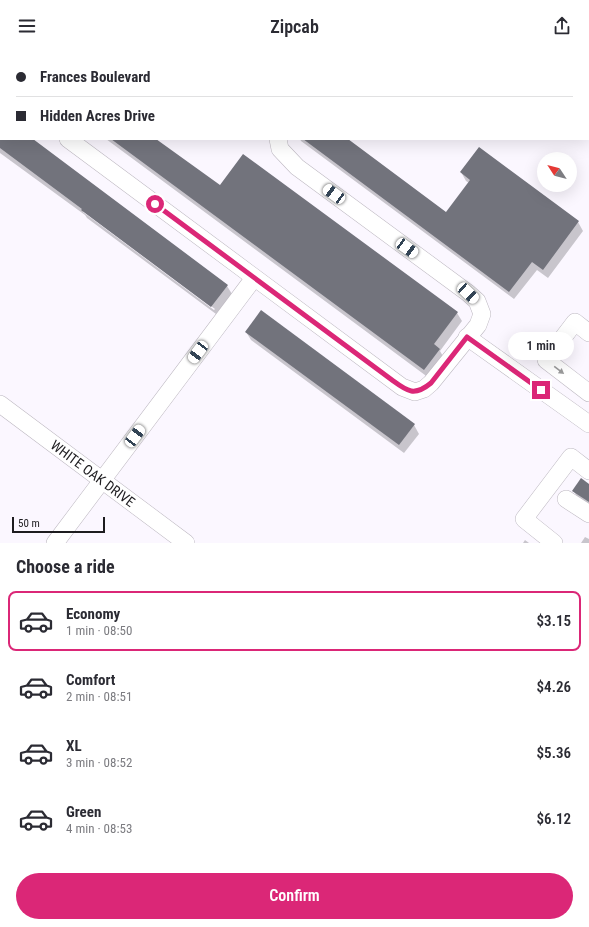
<!DOCTYPE html>
<html lang="en">
<head>
<meta charset="utf-8">
<style>
	:root { --surface:#fff; --page:#f7f7f7; --text:#2b2b33; --muted:#7c7c81; --line:#e1e1e2; --accent:#db2777 }
	body { margin:0; font-family:"Roboto Condensed",sans-serif; background:var(--page); color:var(--text); height:100vh; display:flex; flex-direction:column; font-size:15px; white-space:nowrap }
	* { box-sizing:border-box; margin:0 }
	p { font-size:13px; color:var(--muted) }
	.icon { flex:none; width:22px; height:22px; fill:none; stroke:currentColor; stroke-width:2; stroke-linecap:round; stroke-linejoin:round }
	.map { position:relative; height:491px; overflow:hidden }
	.drawer { display:flex; flex-direction:column; background:var(--surface); flex:1 }
	.drawer>* { flex:none }
	.guide { position:absolute; left:0px; top:0px; width:589px; height:88px; box-shadow:0 4px 16px #0002; display:grid; align-content:center; height:88px; padding:0 16px; background:var(--surface) }
	.needle { width:26px; rotate:306deg }
	.controls { position:absolute; left:537px; top:100px; display:grid; gap:8px }
	.controls a { display:grid; place-items:center; width:40px; height:40px; border-radius:50%; background:var(--surface); box-shadow:0 4px 16px #0002; font-size:20px }
	.scale { position:absolute; left:12px; bottom:10px; width:93px; box-sizing:border-box; padding-left:4px; border:2px solid #1d1c1f; border-top:0; font-size:11px; line-height:14px; white-space:nowrap; color:#1d1c1f; -webkit-text-stroke:3px #fbf7ff; paint-order:stroke }
	.end { position:absolute; width:18px; height:18px; margin:-9px; border:5px solid #db2777; background:#fff; box-shadow:0 0 0 2px #fff }
	.from { border-radius:50% }
	.bubble { position:absolute; height:28px; border-radius:14px; background:var(--surface); box-shadow:0 4px 16px #0002; font-size:13px; font-weight:600; line-height:28px; text-align:center }
	.car { position:absolute; width:12px; height:24px; margin:-12px -6px; border-radius:5px; box-shadow:0 0 3px 1px #0007; background:linear-gradient(#fff 24%,#345 0 40%,#fff 0 76%,#345 0 86%,#fff 0) }
	.guide b { display:flex; align-items:center; gap:14px; height:38px; font-size:15px }
	.guide b+b { border-top:1px solid var(--line) }
	.guide i { width:10px; height:10px; background:var(--text) }
	ul { padding:0; list-style:none }
	li { display:flex; align-items:center; gap:12px; height:60px; margin:0 8px 6px; padding:0 8px; border:2px solid transparent; border-radius:8px }
	li div { flex:1 }
	li b { display:block; font-size:15px }
	li em { font-style:normal; font-weight:600 }
	li.selected { border-color:var(--accent) }
	li>.icon { width:36px; height:36px; stroke-width:1.5 }
	h2 { padding:0 16px; font-size:18px; line-height:48px }
	.primary-button { display:flex; gap:8px; margin-top:auto; padding:8px 16px }
	.primary-button a { flex:1; height:46px; border-radius:24px; background:var(--accent); color:#fff; font-size:16px; font-weight:600; line-height:46px; text-align:center }
	header { display:flex; justify-content:space-between; align-items:center; height:52px; padding:0 16px; background:var(--surface); font-size:18px; font-weight:600 }
	.map>svg:first-child { display:block }
</style>
</head>
<body>
<header><svg class="icon" aria-label="menu" viewBox="0 0 24 24"><path d="M4 6h16M4 12h16M4 18h16"/></svg>Zipcab<svg class="icon" aria-label="share" viewBox="0 0 24 24"><path d="M12 15V3M7 8l5-5 5 5M5 13v7h14v-7"/></svg></header>
<div class="map">
<svg width="589" height="491" viewBox="0 0 589 491">
	<rect width="100%" height="100%" fill="#fbf7ff"/>
	<g fill="#0003" fill-rule="evenodd">
		<polygon points="0,0 56,0 1,1 1,9"/>
		<polygon points="107,0 174,0 175,1 106,1"/>
		<polygon points="250,0 299,0 300,1 252,1"/>
		<path d="M0,63L1,87H31L227,234L232,242L216,262L87,166L85,163L0,101ZM83,158L215,257L214,258L83,160Z"/>
		<polygon points="106,87 155,87 220,135 457,261 462,269 440,299 444,306 429,326"/>
		<polygon points="300,87 346,87 446,162 469,131 466,129 461,120 578,170 583,179 548,226 537,218 514,247 301,89"/>
		<polygon points="261,260 414,373 419,382 404,401 251,288 246,280"/>
		<polygon points="589,433 589,453 577,445 574,439"/>
		<polygon points="585,485 589,487 589,491 581,491"/>
		<polygon points="525,488 529,491 523,491"/>
	</g>
	<g fill="#72737c">
		<polygon points="0,87 33,87 228,233 211,255 81,158 82,157 0,96"/>
		<polygon points="111,87 156,87 220,133 243,102 458,260 434,292 440,297 424,318"/>
		<polygon points="303,87 348,87 446,160 470,128 460,120 479,95 579,169 543,218 532,210 509,240"/>
		<polygon points="261,258 415,372 399,393 245,280"/>
		<polygon points="581,426 589,432 589,450 572,439"/>
	</g>
	<g fill="none" stroke-linecap="round" stroke-linejoin="round">
		<defs>
			<g id="minor">
				<polyline points="212,0 214,1"/>
				<polyline points="78,1 78,0"/>
				<polyline points="0,36 1,37"/>
				<polyline points="68,87 402,335 415,340 424,337 431,331 478,273 482,262 477,249 468,241 297,115 280,97 278,87"/>
				<polyline points="589,281 575,270 546,308 589,341"/>
				<polyline points="467,285 589,372"/>
				<path id="s1" d="M0,352L186,491"/>
				<polyline points="566,447 589,462"/>
				<polyline points="55,491 254,226"/>
				<polyline points="554,491 524,467 571,405 589,419"/>
			</g>
		</defs>
		<use href="#minor" stroke="#bdb8c1" stroke-width="18"/>
		<use href="#minor" stroke="#fff" stroke-width="17"/>
	</g>
	<defs><path id="oneway-solid" d="M-6-.8H1V-3.2L6.5 0L1 3.2V.8H-6Z"/></defs>
	<use fill="#99999a" href="#oneway-solid" transform="translate(559 318) rotate(37)"/>
	<g fill="none" stroke-linecap="round" stroke-linejoin="round">
		<path stroke="#db2777" stroke-width="5" d="M155,152L392,328C407,339 414,345 431,331L467,285L541,338"/>
	</g>
	<g text-anchor="middle" dominant-baseline="central" stroke-width="3.5" stroke-linejoin="round" paint-order="stroke">
		<g font-size="14" fill="#1d1c1f" stroke="#fbf7ff">
			<text stroke="none"><textPath href="#s1" startOffset="116">WHITE OAK DRIVE</textPath></text>
		</g>
	</g>
</svg>
<div class="controls">
<a><svg class="needle" viewBox="-14 -14 28 28"><path d="M0-13l5 13h-10z" fill="#e53935"/><path d="M0 13l5-13h-10z" fill="#7c7c81"/></svg></a>
</div>
<div class="scale">50 m</div>
<i class="end from" style="left:155px;top:152px"></i>
<i class="end" style="left:541px;top:338px"></i>
<div class="bubble" style="left:508px;top:280px;width:66px">1 min</div>
<i class="car" style="left:334px;top:142px;rotate:306deg"></i>
<i class="car" style="left:407px;top:196px;rotate:126deg"></i>
<i class="car" style="left:468px;top:241px;rotate:133deg"></i>
<i class="car" style="left:198px;top:300px;rotate:217deg"></i>
<i class="car" style="left:135px;top:384px;rotate:37deg"></i>
<div class="guide">
<b><i class="from"></i>Frances Boulevard</b>
<b><i></i>Hidden Acres Drive</b>
</div>
</div>
<section class="drawer">
<h2>Choose a ride</h2>
<ul>
<li class="selected"><svg class="icon" aria-label="car" viewBox="0 0 24 24"><path d="M5 17H2v-5l4-1 3-4h7l3 4 3 1v5h-3M9 17h6M6 11h13"/><circle cx="7" cy="17" r="2"/><circle cx="17" cy="17" r="2"/></svg><div><b>Economy</b><p>1 min · 08:50</p></div><em>$3.15</em></li>
<li><svg class="icon" aria-label="car" viewBox="0 0 24 24"><path d="M5 17H2v-5l4-1 3-4h7l3 4 3 1v5h-3M9 17h6M6 11h13"/><circle cx="7" cy="17" r="2"/><circle cx="17" cy="17" r="2"/></svg><div><b>Comfort</b><p>2 min · 08:51</p></div><em>$4.26</em></li>
<li><svg class="icon" aria-label="car" viewBox="0 0 24 24"><path d="M5 17H2v-5l4-1 3-4h7l3 4 3 1v5h-3M9 17h6M6 11h13"/><circle cx="7" cy="17" r="2"/><circle cx="17" cy="17" r="2"/></svg><div><b>XL</b><p>3 min · 08:52</p></div><em>$5.36</em></li>
<li><svg class="icon" aria-label="car" viewBox="0 0 24 24"><path d="M5 17H2v-5l4-1 3-4h7l3 4 3 1v5h-3M9 17h6M6 11h13"/><circle cx="7" cy="17" r="2"/><circle cx="17" cy="17" r="2"/></svg><div><b>Green</b><p>4 min · 08:53</p></div><em>$6.12</em></li>
</ul>
<div class="primary-button"><a>Confirm</a></div>
</section>
</body>
</html>
